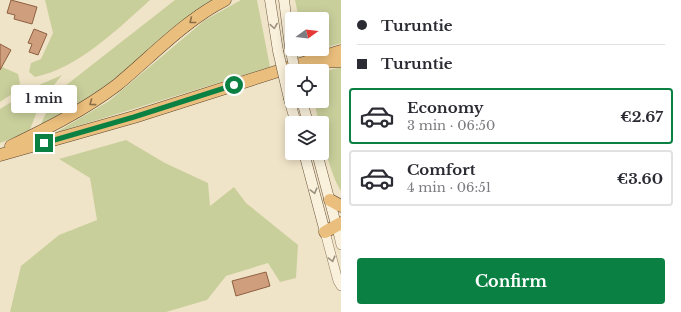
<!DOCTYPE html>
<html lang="en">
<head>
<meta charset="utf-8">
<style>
	:root { --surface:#fff; --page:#f7f7f7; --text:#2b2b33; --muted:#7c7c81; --line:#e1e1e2; --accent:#0b8043 }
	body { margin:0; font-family:"Libre Baskerville",serif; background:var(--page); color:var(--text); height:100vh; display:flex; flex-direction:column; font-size:15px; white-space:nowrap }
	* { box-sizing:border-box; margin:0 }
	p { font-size:13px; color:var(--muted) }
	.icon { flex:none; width:22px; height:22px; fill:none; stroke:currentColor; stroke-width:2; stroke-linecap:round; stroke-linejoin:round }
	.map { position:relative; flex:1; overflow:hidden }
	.details { display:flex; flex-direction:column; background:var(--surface); width:340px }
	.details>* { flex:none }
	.banner { display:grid; align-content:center; height:88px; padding:0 16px; background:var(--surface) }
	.needle { width:26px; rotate:75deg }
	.controls { position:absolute; left:285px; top:12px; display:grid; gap:8px }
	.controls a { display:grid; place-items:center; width:44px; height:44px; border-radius:4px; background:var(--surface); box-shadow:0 2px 10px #0003; font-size:20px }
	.end { position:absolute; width:18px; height:18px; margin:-9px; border:5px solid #0b8043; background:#fff; box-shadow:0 0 0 2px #fff }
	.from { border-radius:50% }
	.bubble { position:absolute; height:28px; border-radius:4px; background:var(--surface); box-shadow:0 2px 10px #0003; font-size:13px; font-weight:700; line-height:28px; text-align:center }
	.banner b { display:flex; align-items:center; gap:14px; height:38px; font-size:15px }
	.banner b+b { border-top:1px solid var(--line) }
	.banner i { width:10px; height:10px; background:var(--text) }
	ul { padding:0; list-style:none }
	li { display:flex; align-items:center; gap:12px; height:56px; margin:0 8px 6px; padding:0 8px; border:2px solid var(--line); border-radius:4px }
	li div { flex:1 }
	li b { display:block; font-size:15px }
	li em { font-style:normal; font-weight:700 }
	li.current { border-color:var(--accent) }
	li>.icon { width:36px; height:36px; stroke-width:1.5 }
	.button { display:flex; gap:8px; margin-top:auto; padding:8px 16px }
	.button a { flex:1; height:46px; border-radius:4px; background:var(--accent); color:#fff; font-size:16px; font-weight:700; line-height:46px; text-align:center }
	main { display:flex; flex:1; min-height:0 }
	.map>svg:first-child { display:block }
</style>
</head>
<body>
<main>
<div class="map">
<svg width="341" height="312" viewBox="0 0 341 312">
	<rect width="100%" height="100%" fill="#f0e4c8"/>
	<g fill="#c9cf9b">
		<path d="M45,0H150C119,28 77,69 35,77L29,72L31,63L41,59L53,33Z"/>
		<polygon points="175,0 216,0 181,23 93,97 66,115 41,124 52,100 65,86"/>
		<polygon points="241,0 257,0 270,67 55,133 109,101 205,20"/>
		<polygon points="295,0 341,0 341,43 322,49 322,19 299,19"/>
		<polygon points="0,66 18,74 20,83 15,92 0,102"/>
		<path d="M341,67V191C331,175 322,142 322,123H319L314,101H322V72Z"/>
		<polygon points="62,75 41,101 29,132 0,143 0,109 39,85"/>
		<polygon points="126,140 165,163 208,183 210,206 234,187 246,203 298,245 296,278 280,282 268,263 226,276 207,300 166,312 10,312 21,266 59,235 97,220 90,178 59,159"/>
	</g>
	<g fill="#cf9f7d" stroke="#8d5f41">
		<polygon points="11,0 37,7 32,24 14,19 15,15 7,13"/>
		<polygon points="34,29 47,34 38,55 29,52 32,44 28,43"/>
		<polygon points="0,44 11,50 0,70"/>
		<polygon points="266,272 270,286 236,296 232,281"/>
	</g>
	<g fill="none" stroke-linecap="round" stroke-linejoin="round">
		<defs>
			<g id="tertiary">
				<polyline points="325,232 338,281 341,286"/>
				<polyline points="338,232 341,245"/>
			</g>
			<g id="secondary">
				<polyline points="270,0 278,51"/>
				<polyline points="284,0 290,47"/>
				<polyline points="289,99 296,123"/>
				<polyline points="302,101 308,123"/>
				<polyline points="304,153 325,232"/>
				<polyline points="317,153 338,232"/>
			</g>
			<g id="trunk">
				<polyline points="321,62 341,61"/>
				<path d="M11,146C48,128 84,110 117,85C152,56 184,21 225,0"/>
				<polyline points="0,155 134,117 341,51"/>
				<polyline points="330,200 341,206"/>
				<polyline points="325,232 341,223"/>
			</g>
		</defs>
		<use href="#tertiary" stroke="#8d765c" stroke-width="10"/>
		<use href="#secondary" stroke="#6f573f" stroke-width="11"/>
		<use href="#trunk" stroke="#5b4430" stroke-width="13"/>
		<use href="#tertiary" stroke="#faf1dc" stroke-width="9"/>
		<use href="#secondary" stroke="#faf1dc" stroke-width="10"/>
		<use href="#trunk" stroke="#eabe7c" stroke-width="12"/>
		<defs>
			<g id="secondary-bridge">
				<polyline points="290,47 295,71"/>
				<polyline points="278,51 289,99"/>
			</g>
		</defs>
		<use href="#secondary-bridge" stroke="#6f573f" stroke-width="11" stroke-linecap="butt"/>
		<use href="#secondary-bridge" stroke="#faf1dc" stroke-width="10"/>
	</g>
	<defs><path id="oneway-chevron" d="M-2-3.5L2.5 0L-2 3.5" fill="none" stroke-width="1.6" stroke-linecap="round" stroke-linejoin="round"/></defs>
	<g stroke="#8b6f49">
		<use href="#oneway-chevron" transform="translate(192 21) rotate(142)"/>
		<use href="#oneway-chevron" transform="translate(92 103) rotate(144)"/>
	</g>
	<g stroke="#9c907e">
		<use href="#oneway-chevron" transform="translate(274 26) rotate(81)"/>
		<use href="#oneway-chevron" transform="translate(314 191) rotate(75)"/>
		<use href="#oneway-chevron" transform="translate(332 259) rotate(75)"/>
	</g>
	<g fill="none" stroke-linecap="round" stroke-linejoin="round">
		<polyline stroke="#0b8043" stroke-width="5" points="44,143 134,117 234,85"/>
	</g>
</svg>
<div class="controls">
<a><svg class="needle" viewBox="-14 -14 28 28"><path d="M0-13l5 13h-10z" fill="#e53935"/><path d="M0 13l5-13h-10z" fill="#7c7c81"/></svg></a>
<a><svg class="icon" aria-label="locate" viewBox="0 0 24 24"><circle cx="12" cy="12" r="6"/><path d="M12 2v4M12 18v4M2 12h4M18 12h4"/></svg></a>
<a><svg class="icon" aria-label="layers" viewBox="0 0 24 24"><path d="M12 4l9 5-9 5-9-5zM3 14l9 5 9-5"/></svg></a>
</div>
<i class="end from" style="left:234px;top:85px"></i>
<i class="end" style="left:44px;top:143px"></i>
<div class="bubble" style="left:11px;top:85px;width:66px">1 min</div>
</div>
<section class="details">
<div class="banner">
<b><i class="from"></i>Turuntie</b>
<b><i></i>Turuntie</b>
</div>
<ul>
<li class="current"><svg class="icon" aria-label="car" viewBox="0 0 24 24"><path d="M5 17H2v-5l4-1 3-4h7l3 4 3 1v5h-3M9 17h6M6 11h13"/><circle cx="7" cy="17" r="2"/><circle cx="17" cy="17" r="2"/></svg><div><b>Economy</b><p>3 min · 06:50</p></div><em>€2.67</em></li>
<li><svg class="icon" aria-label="car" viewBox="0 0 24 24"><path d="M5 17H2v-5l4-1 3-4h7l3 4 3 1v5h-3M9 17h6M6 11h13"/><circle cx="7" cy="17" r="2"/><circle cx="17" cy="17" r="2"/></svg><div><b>Comfort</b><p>4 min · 06:51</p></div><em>€3.60</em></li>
</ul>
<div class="button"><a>Confirm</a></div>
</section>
</main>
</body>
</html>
